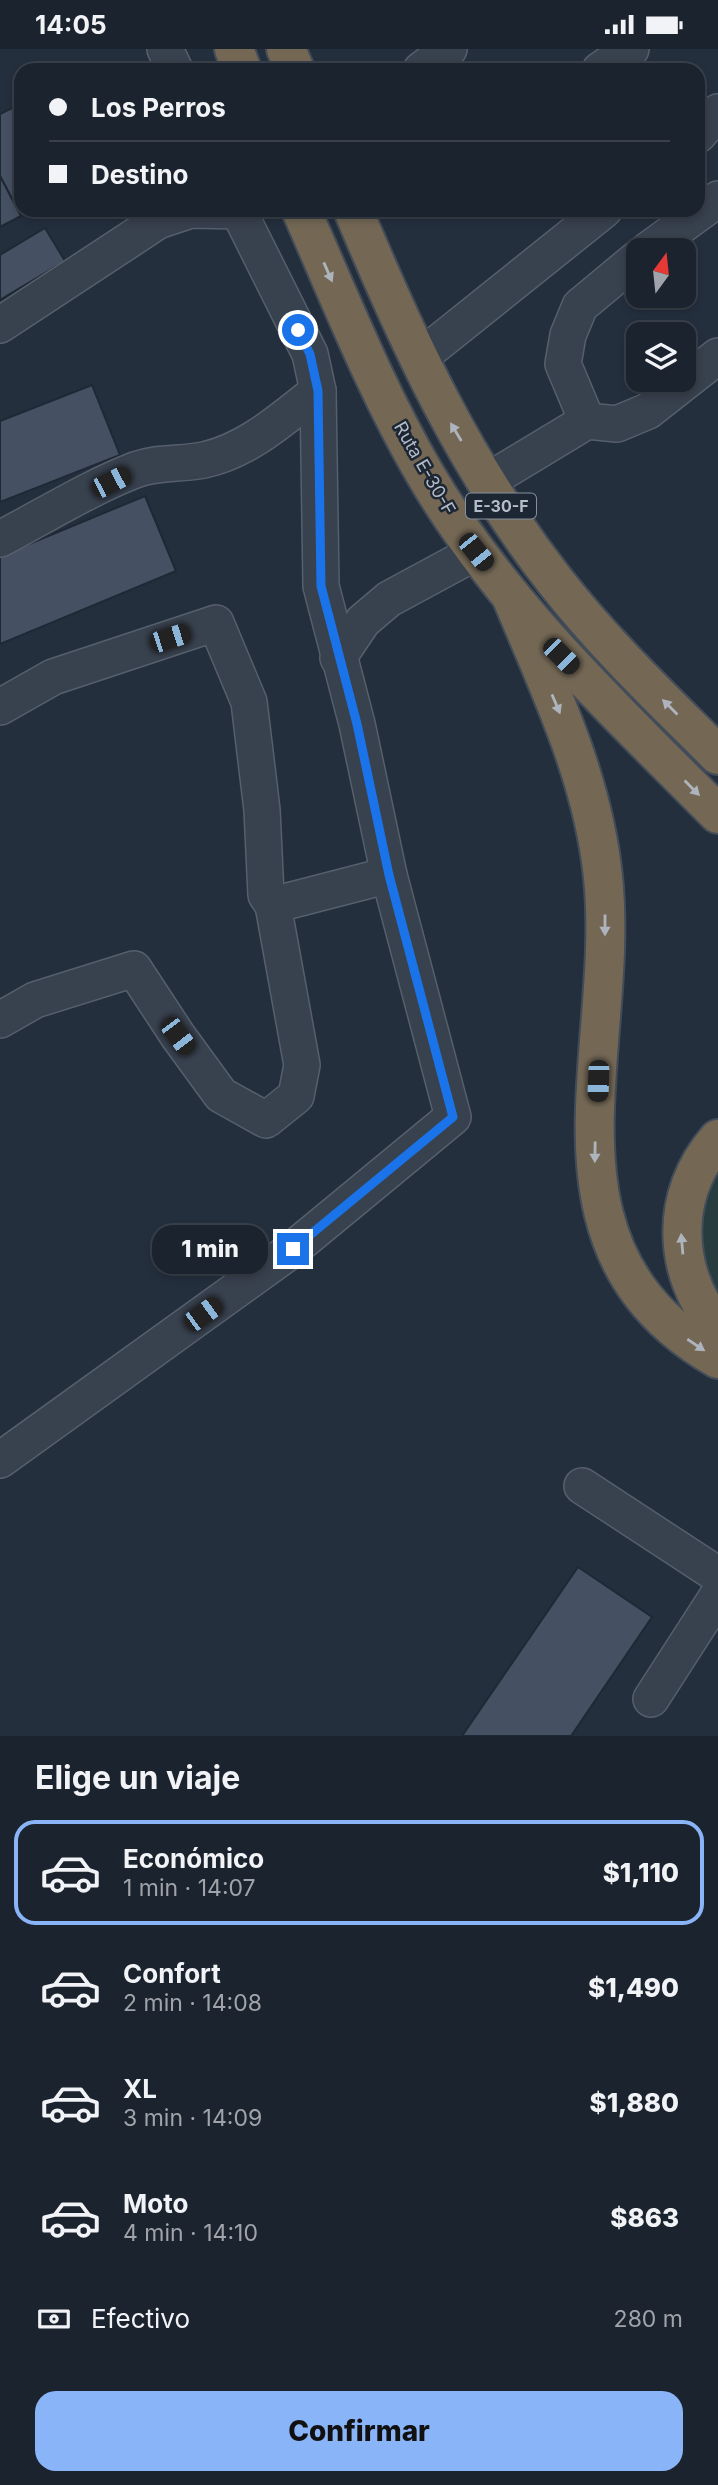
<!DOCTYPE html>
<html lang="es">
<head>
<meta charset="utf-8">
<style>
	:root { --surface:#1b232e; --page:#282f3a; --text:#f1f3f6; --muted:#a0a4aa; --line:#39404a; --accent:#8ab4f8 }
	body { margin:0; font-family:Inter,sans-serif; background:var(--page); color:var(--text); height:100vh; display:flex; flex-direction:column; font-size:26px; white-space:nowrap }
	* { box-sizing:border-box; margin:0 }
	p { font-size:23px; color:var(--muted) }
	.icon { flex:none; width:38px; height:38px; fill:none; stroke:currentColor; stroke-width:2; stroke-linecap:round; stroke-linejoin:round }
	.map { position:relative; height:1687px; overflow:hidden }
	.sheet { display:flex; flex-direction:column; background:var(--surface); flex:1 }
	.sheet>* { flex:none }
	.banner { position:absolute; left:14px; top:14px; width:691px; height:154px; border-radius:21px; box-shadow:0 4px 10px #0003,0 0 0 2px var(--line); display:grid; align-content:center; height:154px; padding:0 35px; background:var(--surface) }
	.needle { width:46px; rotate:15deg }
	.controls { position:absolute; left:626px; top:189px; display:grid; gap:14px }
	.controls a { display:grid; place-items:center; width:70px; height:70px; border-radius:14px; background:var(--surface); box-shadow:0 4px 10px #0003,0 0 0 2px var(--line); font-size:35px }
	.end { position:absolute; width:32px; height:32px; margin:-16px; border:9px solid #1a73e8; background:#fff; box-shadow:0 0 0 4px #fff }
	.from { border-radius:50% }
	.bubble { position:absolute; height:49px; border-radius:21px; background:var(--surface); box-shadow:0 4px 10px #0003,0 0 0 2px var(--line); font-size:23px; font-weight:800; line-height:49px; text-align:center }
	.car { position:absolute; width:21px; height:42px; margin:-21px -10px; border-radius:9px; box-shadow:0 0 5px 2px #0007; background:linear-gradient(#222 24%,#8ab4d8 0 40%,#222 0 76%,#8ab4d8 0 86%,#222 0) }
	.banner b { display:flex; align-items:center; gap:24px; height:66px; font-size:26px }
	.banner b+b { border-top:2px solid var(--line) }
	.banner i { width:18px; height:18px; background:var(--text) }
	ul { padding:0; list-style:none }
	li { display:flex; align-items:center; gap:21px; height:105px; margin:0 14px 10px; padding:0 21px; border:4px solid transparent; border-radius:21px }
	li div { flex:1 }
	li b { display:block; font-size:26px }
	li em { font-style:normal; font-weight:800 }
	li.current { border-color:var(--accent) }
	li>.icon { width:63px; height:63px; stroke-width:1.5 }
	h2 { padding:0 35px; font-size:32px; line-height:84px }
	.pay { display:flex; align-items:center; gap:18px; height:77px; padding:0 35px; font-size:26px }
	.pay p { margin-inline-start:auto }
	.cta { display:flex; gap:14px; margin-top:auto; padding:14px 35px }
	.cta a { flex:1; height:80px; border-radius:21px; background:var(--accent); color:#111; font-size:28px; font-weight:800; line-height:80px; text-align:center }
	.status { display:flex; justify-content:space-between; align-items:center; height:49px; padding:0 35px; background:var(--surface); direction:ltr }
	.status svg { height:19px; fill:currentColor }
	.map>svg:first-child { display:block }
</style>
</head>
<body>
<div class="status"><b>14:05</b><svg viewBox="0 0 49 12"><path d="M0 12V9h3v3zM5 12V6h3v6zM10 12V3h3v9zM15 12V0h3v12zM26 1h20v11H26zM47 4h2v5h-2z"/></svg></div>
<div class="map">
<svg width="718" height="1687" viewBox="0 0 718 1687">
	<rect width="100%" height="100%" fill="#242f3e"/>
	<polygon fill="#263c3f" points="718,1111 718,1256 698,1221 692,1164"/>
	<g fill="#455162" stroke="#1f2835" stroke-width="2">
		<polygon points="12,59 21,76 21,161 32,161 21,167 0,127 0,65"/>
		<polygon points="0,127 21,167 0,178"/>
		<polygon points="45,179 65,212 0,251 0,206"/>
		<polygon points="92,336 120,406 0,453 0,372"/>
		<polygon points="145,447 176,522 0,595 0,507"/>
		<polygon points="578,1518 652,1568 571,1687 462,1687"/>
	</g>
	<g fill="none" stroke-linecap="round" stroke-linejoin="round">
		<defs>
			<g id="minor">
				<polyline points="165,0 175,21"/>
				<polyline points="421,21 449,0"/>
				<polyline points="600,21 631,0"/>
				<polyline points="698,86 718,63"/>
				<polyline points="648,201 718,150"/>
				<polyline points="0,276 158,172 191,161 239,162"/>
				<polyline points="418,310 604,161"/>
				<polyline points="587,372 563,315 568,286 580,257 639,208"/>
				<polyline points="486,433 587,372 617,375 648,362 718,307"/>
				<path d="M0,490C44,467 89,439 135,421C160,412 180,416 204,411C249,401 283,369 318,342"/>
				<polyline points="338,609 363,572 389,550 476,503"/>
				<polyline points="0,658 53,628 216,574 249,653 262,761 266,846 273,856"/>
				<polyline points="0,971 35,951 134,920 178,987 221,1046 266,1071 296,1047 302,1016 273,856 389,826"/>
				<polyline points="0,1411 293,1200 453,1068 389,826 357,675 321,537 318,342 310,305 238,161"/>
				<polyline points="582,1437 718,1526"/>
				<polyline points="651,1650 718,1546"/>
			</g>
			<g id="highway">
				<polyline points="234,0 242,21"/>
				<polyline points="286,0 295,21"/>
				<path d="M301,161C340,249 376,341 425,425C501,555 613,659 718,765"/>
				<path d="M353,161C409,295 465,417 555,532C604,595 662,650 718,706"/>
				<path d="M511,547C549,639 593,728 603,828C621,1003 525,1199 718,1310"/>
				<path d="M718,1090C669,1146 672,1223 718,1279"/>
			</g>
		</defs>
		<use href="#minor" stroke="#565f6c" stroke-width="38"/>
		<use href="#highway" stroke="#434c59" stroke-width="42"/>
		<use href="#minor" stroke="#38414e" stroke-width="35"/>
		<use href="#highway" stroke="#746855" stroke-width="38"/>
	</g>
	<defs><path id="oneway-solid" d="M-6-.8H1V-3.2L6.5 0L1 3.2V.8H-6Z" transform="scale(1.75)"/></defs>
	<g fill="#aeb4bd">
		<use href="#oneway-solid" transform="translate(328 223) rotate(66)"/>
		<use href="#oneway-solid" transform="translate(456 383) rotate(-121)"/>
		<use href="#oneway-solid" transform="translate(556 655) rotate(67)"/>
		<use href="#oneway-solid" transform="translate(670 658) rotate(-135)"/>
		<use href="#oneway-solid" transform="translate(692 739) rotate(45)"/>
		<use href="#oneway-solid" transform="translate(605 876) rotate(90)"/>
		<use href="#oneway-solid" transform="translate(595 1103) rotate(91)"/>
		<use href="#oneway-solid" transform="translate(682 1195) rotate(-95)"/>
		<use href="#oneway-solid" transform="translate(696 1296) rotate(34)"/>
	</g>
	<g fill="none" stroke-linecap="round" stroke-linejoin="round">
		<polyline stroke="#1a73e8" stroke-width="9" points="293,1200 453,1068 389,826 357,675 321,537 318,342 310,305 298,281"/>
	</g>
	<g text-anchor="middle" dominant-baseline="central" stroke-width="5" stroke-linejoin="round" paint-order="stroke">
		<rect fill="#1d2633" stroke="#878f9c" stroke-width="2" x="466" y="444.5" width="70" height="25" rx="5"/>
		<g font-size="16" font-weight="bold" fill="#b4bcc9">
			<text x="501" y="457">E-30-F</text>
		</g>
		<g font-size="18" fill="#b4bcc9" stroke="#1d2633">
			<text transform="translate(425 419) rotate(60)">Ruta E-30-F</text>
		</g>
	</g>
</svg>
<div class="controls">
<a><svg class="needle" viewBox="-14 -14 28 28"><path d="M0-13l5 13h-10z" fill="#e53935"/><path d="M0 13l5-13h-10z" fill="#a0a4aa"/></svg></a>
<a><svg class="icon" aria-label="layers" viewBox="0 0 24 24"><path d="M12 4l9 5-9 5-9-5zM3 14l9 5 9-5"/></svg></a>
</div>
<i class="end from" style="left:298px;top:281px"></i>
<i class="end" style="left:293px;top:1200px"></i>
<div class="bubble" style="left:152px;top:1176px;width:116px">1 min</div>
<i class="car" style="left:111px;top:433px;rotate:63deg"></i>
<i class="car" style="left:476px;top:503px;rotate:141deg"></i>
<i class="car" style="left:170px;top:589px;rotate:72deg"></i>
<i class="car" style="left:561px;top:607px;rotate:135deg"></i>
<i class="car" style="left:178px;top:987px;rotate:143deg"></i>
<i class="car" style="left:598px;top:1032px;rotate:182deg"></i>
<i class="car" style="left:203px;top:1265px;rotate:54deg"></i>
<div class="banner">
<b><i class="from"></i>Los Perros</b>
<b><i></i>Destino</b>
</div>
</div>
<section class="sheet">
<h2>Elige un viaje</h2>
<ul>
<li class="current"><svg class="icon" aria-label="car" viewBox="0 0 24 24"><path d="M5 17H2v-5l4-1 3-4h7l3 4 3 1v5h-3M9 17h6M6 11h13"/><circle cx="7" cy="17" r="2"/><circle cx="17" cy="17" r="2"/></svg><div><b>Económico</b><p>1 min · 14:07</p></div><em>$1,110</em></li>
<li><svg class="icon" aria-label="car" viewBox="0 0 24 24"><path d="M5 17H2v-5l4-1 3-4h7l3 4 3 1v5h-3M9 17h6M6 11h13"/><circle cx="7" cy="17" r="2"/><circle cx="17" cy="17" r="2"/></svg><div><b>Confort</b><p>2 min · 14:08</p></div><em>$1,490</em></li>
<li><svg class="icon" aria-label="car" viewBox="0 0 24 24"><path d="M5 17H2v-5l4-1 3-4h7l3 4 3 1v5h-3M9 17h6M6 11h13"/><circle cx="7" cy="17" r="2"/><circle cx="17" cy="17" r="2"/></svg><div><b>XL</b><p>3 min · 14:09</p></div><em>$1,880</em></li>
<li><svg class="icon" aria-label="car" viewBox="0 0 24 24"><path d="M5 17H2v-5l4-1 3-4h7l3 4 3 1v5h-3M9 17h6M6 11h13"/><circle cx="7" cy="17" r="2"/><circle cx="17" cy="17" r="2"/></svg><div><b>Moto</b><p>4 min · 14:10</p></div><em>$863</em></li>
</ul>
<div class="pay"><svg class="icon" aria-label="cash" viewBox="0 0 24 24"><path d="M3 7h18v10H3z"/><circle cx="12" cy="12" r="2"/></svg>Efectivo<p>280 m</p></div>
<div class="cta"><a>Confirmar</a></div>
</section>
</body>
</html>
